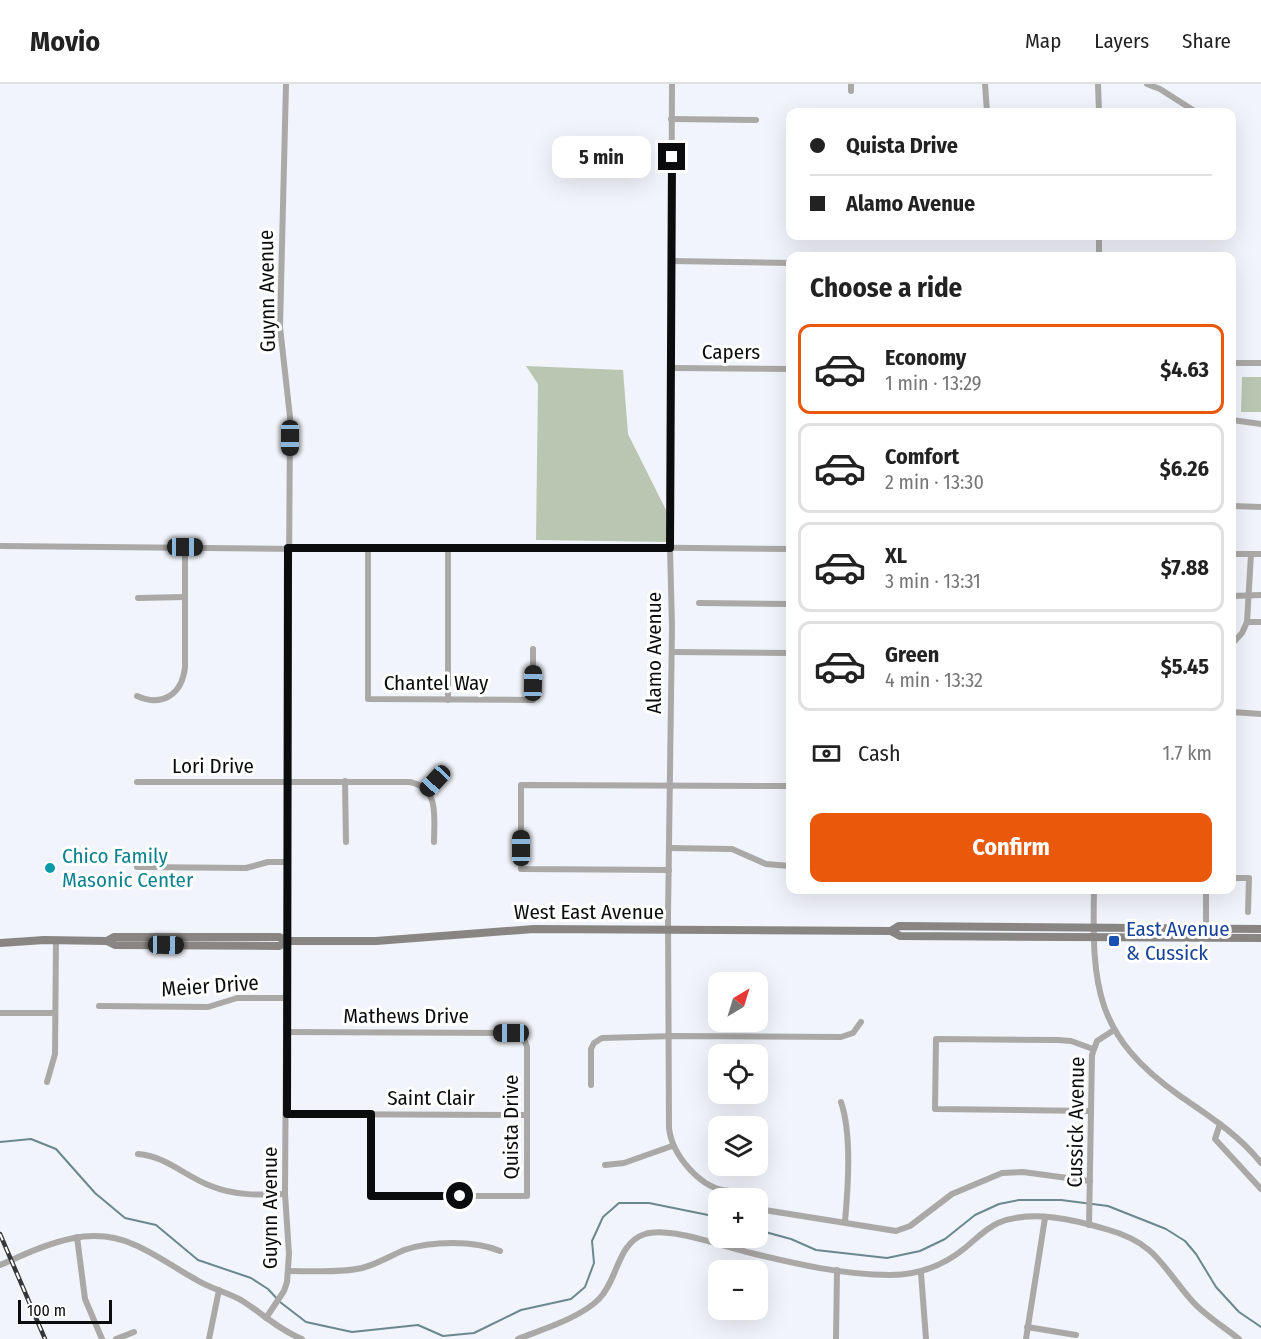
<!DOCTYPE html>
<html lang="en">
<head>
<meta charset="utf-8">
<style>
	:root { --surface:#fff; --page:#f6f6f6; --text:#222; --muted:#767676; --line:#e0e0e0; --accent:#ea580c }
	body { margin:0; font-family:"Fira Sans Condensed",sans-serif; background:var(--page); color:var(--text); height:100vh; display:flex; flex-direction:column; font-size:22px; white-space:nowrap }
	* { box-sizing:border-box; margin:0 }
	p { font-size:20px; color:var(--muted) }
	.icon { flex:none; width:33px; height:33px; fill:none; stroke:currentColor; stroke-width:2; stroke-linecap:round; stroke-linejoin:round }
	.map { position:relative; flex:1; overflow:hidden }
	.drawer { position:absolute; left:786px; top:168px; width:450px; height:642px; display:flex; flex-direction:column; background:var(--surface); border-radius:12px; box-shadow:0 6px 24px #0002 }
	.drawer>* { flex:none }
	.banner { position:absolute; left:786px; top:24px; width:450px; height:132px; border-radius:12px; box-shadow:0 6px 24px #0002; display:grid; align-content:center; height:132px; padding:0 24px; background:var(--surface) }
	.needle { width:39px; rotate:38deg }
	.fabs { position:absolute; left:708px; top:888px; display:grid; gap:12px }
	.fabs a { display:grid; place-items:center; width:60px; height:60px; border-radius:12px; background:var(--surface); box-shadow:0 6px 24px #0002; font-size:30px }
	.scale { position:absolute; left:18px; bottom:15px; width:94px; box-sizing:border-box; padding-left:6px; border:3px solid #0b0c0d; border-top:0; font-size:16px; line-height:21px; white-space:nowrap; color:#0b0c0d; -webkit-text-stroke:4px #fff; paint-order:stroke }
	.end { position:absolute; width:27px; height:27px; margin:-14px; border:8px solid #0b0c0d; background:#fff; box-shadow:0 0 0 3px #fff }
	.from { border-radius:50% }
	.bubble { position:absolute; height:42px; border-radius:12px; background:var(--surface); box-shadow:0 6px 24px #0002; font-size:20px; font-weight:700; line-height:42px; text-align:center }
	.car { position:absolute; width:18px; height:36px; margin:-18px -9px; border-radius:8px; box-shadow:0 0 4px 2px #0007; background:linear-gradient(#222 24%,#8ab4d8 0 40%,#222 0 76%,#8ab4d8 0 86%,#222 0) }
	.banner b { display:flex; align-items:center; gap:21px; height:57px; font-size:22px }
	.banner b+b { border-top:2px solid var(--line) }
	.banner i { width:15px; height:15px; background:var(--text) }
	ul { padding:0; list-style:none }
	li { display:flex; align-items:center; gap:18px; height:90px; margin:0 12px 9px; padding:0 12px; border:3px solid var(--line); border-radius:12px }
	li div { flex:1 }
	li b { display:block; font-size:22px }
	li em { font-style:normal; font-weight:700 }
	li.selected { border-color:var(--accent) }
	li>.icon { width:54px; height:54px; stroke-width:1.5 }
	h2 { padding:0 24px; font-size:27px; line-height:72px }
	.pay { display:flex; align-items:center; gap:15px; height:66px; padding:0 24px; font-size:22px }
	.pay p { margin-inline-start:auto }
	.button { display:flex; gap:12px; margin-top:auto; padding:12px 24px }
	.button a { flex:1; height:69px; border-radius:12px; background:var(--accent); color:#fff; font-size:24px; font-weight:700; line-height:69px; text-align:center }
	header { display:flex; align-items:center; gap:36px; box-sizing:border-box; height:84px; padding:0 30px; background:var(--surface); border-bottom:2px solid var(--line) }
	header strong { font-size:28px }
	nav { display:flex; gap:33px; margin-inline-start:auto; font-size:21px }
	.map>svg:first-child { display:block }
</style>
</head>
<body>
<header>
<strong>Movio</strong>
<nav><a>Map</a><a>Layers</a><a>Share</a></nav>
</header>
<div class="map">
<svg width="1261" height="1255" viewBox="0 0 1261 1255">
	<rect width="100%" height="100%" fill="#f1f4fa"/>
	<g fill="#b9c7b2">
		<polygon points="526,282 623,286 628,350 666,426 666,458 536,456 538,300"/>
		<polygon points="1242,293 1261,293 1261,328 1241,328"/>
	</g>
	<g fill="none" stroke-linecap="round" stroke-linejoin="round">
		<g stroke="#6a888d" stroke-width="2">
			<polyline points="0,1058 31,1055 56,1065 95,1109 125,1134 156,1141 198,1176 251,1194 268,1205 280,1218 306,1238 352,1248 418,1241 443,1252 474,1249 521,1226 571,1215 585,1203 594,1179 592,1157 603,1133 619,1119 649,1119 718,1133"/>
			<polyline points="758,1146 791,1155 816,1166 887,1174 920,1167 945,1155 975,1131 999,1120 1019,1116 1061,1116 1108,1122 1166,1145 1185,1157 1196,1170 1216,1203 1239,1228 1261,1243"/>
		</g>
		<g stroke="#aba9a7" stroke-width="6">
			<path d="M672,0L670,464L672,543L668,832L669,1044C672,1071 701,1106 730,1107"/>
			<polyline points="851,0 851,7"/>
			<polyline points="985,0 987,28"/>
			<polyline points="1098,0 1099,28"/>
			<polyline points="1147,0 1160,5 1196,28"/>
			<polyline points="671,35 756,36"/>
			<polyline points="1099,172 1099,152"/>
			<polyline points="671,177 790,179"/>
			<polyline points="1232,279 1261,279"/>
			<polyline points="671,284 790,285"/>
			<polyline points="1232,336 1261,340"/>
			<polyline points="1232,422 1261,423"/>
			<polyline points="0,462 298,465 601,463 790,465"/>
			<polyline points="368,464 368,615 533,616 533,565"/>
			<polyline points="1232,470 1261,470"/>
			<polyline points="1232,512 1261,511"/>
			<polyline points="138,514 185,513"/>
			<polyline points="699,519 790,520"/>
			<polyline points="1247,538 1261,538"/>
			<polyline points="1232,560 1242,549 1247,538 1251,470"/>
			<polyline points="672,568 790,569"/>
			<path d="M137,612C162,623 182,611 185,583V463"/>
			<polyline points="448,616 448,464"/>
			<polyline points="1232,628 1261,630"/>
			<polyline points="345,697 346,758"/>
			<path d="M137,698H410C440,704 434,734 434,758"/>
			<polyline points="427,706 435,697"/>
			<polyline points="669,764 732,765 766,780 790,782"/>
			<polyline points="137,783 246,784 268,778 288,778"/>
			<polyline points="669,786 521,785 521,701 790,702"/>
			<polyline points="1232,794 1249,794 1248,828"/>
			<path d="M1094,806C1092,903 1095,952 1180,1012C1209,1032 1239,1051 1261,1079"/>
			<polyline points="1206,845 1206,806"/>
			<polyline points="99,922 208,923 237,914 287,914"/>
			<polyline points="0,929 55,929"/>
			<polyline points="287,948 511,949 523,952 527,963 527,1112 371,1112 371,1030"/>
			<polyline points="47,998 55,970 56,857"/>
			<polyline points="591,1001 591,965 594,959 602,954 675,952 841,953 853,949 861,938"/>
			<path d="M841,1018C852,1050 848,1104 845,1138"/>
			<polyline points="1091,1027 935,1025 936,955 1058,956 1071,957 1093,965"/>
			<polyline points="287,1030 527,1031"/>
			<polyline points="1220,1040 1215,1055 1261,1105"/>
			<path d="M138,1070C166,1072 186,1093 211,1102C235,1112 260,1111 285,1110"/>
			<polyline points="605,1081 624,1079 672,1062"/>
			<polyline points="758,1125 896,1147 910,1142 952,1110 1002,1089 1023,1088 1090,1097"/>
			<polyline points="1089,1141 1092,971 1097,957 1114,946"/>
			<polyline points="77,1153 85,1215 102,1255"/>
			<path d="M0,1181C44,1162 88,1139 135,1161C156,1170 175,1184 195,1195C209,1204 226,1208 241,1216C262,1229 279,1246 302,1255"/>
			<path d="M288,1187C312,1187 338,1189 362,1184C377,1180 390,1172 404,1166C431,1157 474,1156 500,1167"/>
			<polyline points="921,1189 926,1255"/>
			<polyline points="266,1234 284,1207 287,1198 289,1170 285,1110 290,333 280,243 286,0"/>
			<polyline points="1027,1243 1076,1251"/>
			<polyline points="116,1255 134,1248"/>
			<polyline points="209,1255 219,1206"/>
			<path d="M518,1255C543,1245 580,1234 599,1215C618,1196 617,1159 645,1150C669,1142 725,1163 751,1169C796,1180 844,1191 890,1191C919,1191 943,1182 965,1164C976,1155 985,1145 998,1139C1031,1125 1076,1136 1109,1146C1158,1160 1163,1185 1193,1218C1206,1232 1224,1243 1239,1255"/>
			<polyline points="836,1255 837,1186"/>
			<polyline points="1026,1255 1045,1134"/>
		</g>
		<g stroke="#888582" stroke-width="8">
			<polyline points="891,847 899,842 1261,845"/>
			<polyline points="107,857 114,853 279,853 288,857 376,857 534,845 891,847 900,852 1261,854"/>
			<polyline points="0,859 44,856 107,857 115,861 279,862 288,857"/>
		</g>
		<defs>
			<polyline id="rail" points="0,1150 45,1255"/>
		</defs>
		<use href="#rail" stroke="#363739" stroke-width="4.5"/>
		<use href="#rail" stroke="#fff" stroke-width="2" stroke-dasharray="7" stroke-linecap="butt"/>
	</g>
	<g fill="none" stroke-linecap="round" stroke-linejoin="round">
		<polyline stroke="#0b0c0d" stroke-width="8" points="460,1112 371,1112 371,1030 287,1030 288,464 670,464 672,73"/>
	</g>
	<circle fill="#0f9aa8" stroke="#fff" stroke-width="2" cx="50" cy="784" r="6"/>
	<rect fill="#1a4fb4" stroke="#fff" stroke-width="2" x="1108" y="851" width="12" height="12" rx="3"/>
	<g text-anchor="middle" dominant-baseline="central" stroke-width="6" stroke-linejoin="round" paint-order="stroke">
		<g font-size="21" fill="#0b0c0d" stroke="#fff">
			<text transform="translate(267 207) rotate(-91)">Guynn Avenue</text>
			<text x="731" y="268">Capers</text>
			<text transform="translate(654 569) rotate(-90)">Alamo Avenue</text>
			<text x="436" y="599">Chantel Way</text>
			<text x="213" y="682">Lori Drive</text>
			<text x="589" y="828">West East Avenue</text>
			<text transform="translate(210 902) rotate(-4)">Meier Drive</text>
			<text x="406" y="932">Mathews Drive</text>
			<text x="431" y="1014">Saint Clair</text>
			<text transform="translate(1076 1038) rotate(-89)">Cussick Avenue</text>
			<text transform="translate(511 1043) rotate(-90)">Quista Drive</text>
			<text transform="translate(270 1124) rotate(-90)">Guynn Avenue</text>
		</g>
		<g font-size="21" fill="#0d838f" stroke="#fff" text-anchor="start">
			<text x="62" y="772">Chico Family<tspan x="62" dy="24">Masonic Center</tspan></text>
		</g>
		<g font-size="21" fill="#164399" stroke="#fff" text-anchor="start">
			<text x="1126" y="845">East Avenue<tspan x="1126" dy="24">&amp; Cussick</tspan></text>
		</g>
	</g>
</svg>
<div class="fabs">
<a><svg class="needle" viewBox="-14 -14 28 28"><path d="M0-13l5 13h-10z" fill="#e53935"/><path d="M0 13l5-13h-10z" fill="#767676"/></svg></a>
<a><svg class="icon" aria-label="locate" viewBox="0 0 24 24"><circle cx="12" cy="12" r="6"/><path d="M12 2v4M12 18v4M2 12h4M18 12h4"/></svg></a>
<a><svg class="icon" aria-label="layers" viewBox="0 0 24 24"><path d="M12 4l9 5-9 5-9-5zM3 14l9 5 9-5"/></svg></a>
<a>+</a>
<a>−</a>
</div>
<div class="scale">100 m</div>
<i class="end from" style="left:460px;top:1112px"></i>
<i class="end" style="left:672px;top:73px"></i>
<div class="bubble" style="left:552px;top:52px;width:99px">5 min</div>
<i class="car" style="left:290px;top:354px;rotate:180deg"></i>
<i class="car" style="left:185px;top:463px;rotate:90deg"></i>
<i class="car" style="left:533px;top:599px;rotate:1deg"></i>
<i class="car" style="left:435px;top:697px;rotate:223deg"></i>
<i class="car" style="left:521px;top:764px;rotate:0deg"></i>
<i class="car" style="left:166px;top:861px;rotate:91deg"></i>
<i class="car" style="left:511px;top:949px;rotate:270deg"></i>
<div class="banner">
<b><i class="from"></i>Quista Drive</b>
<b><i></i>Alamo Avenue</b>
</div>
<section class="drawer">
<h2>Choose a ride</h2>
<ul>
<li class="selected"><svg class="icon" aria-label="car" viewBox="0 0 24 24"><path d="M5 17H2v-5l4-1 3-4h7l3 4 3 1v5h-3M9 17h6M6 11h13"/><circle cx="7" cy="17" r="2"/><circle cx="17" cy="17" r="2"/></svg><div><b>Economy</b><p>1 min · 13:29</p></div><em>$4.63</em></li>
<li><svg class="icon" aria-label="car" viewBox="0 0 24 24"><path d="M5 17H2v-5l4-1 3-4h7l3 4 3 1v5h-3M9 17h6M6 11h13"/><circle cx="7" cy="17" r="2"/><circle cx="17" cy="17" r="2"/></svg><div><b>Comfort</b><p>2 min · 13:30</p></div><em>$6.26</em></li>
<li><svg class="icon" aria-label="car" viewBox="0 0 24 24"><path d="M5 17H2v-5l4-1 3-4h7l3 4 3 1v5h-3M9 17h6M6 11h13"/><circle cx="7" cy="17" r="2"/><circle cx="17" cy="17" r="2"/></svg><div><b>XL</b><p>3 min · 13:31</p></div><em>$7.88</em></li>
<li><svg class="icon" aria-label="car" viewBox="0 0 24 24"><path d="M5 17H2v-5l4-1 3-4h7l3 4 3 1v5h-3M9 17h6M6 11h13"/><circle cx="7" cy="17" r="2"/><circle cx="17" cy="17" r="2"/></svg><div><b>Green</b><p>4 min · 13:32</p></div><em>$5.45</em></li>
</ul>
<div class="pay"><svg class="icon" aria-label="cash" viewBox="0 0 24 24"><path d="M3 7h18v10H3z"/><circle cx="12" cy="12" r="2"/></svg>Cash<p>1.7 km</p></div>
<div class="button"><a>Confirm</a></div>
</section>
</div>
</body>
</html>
